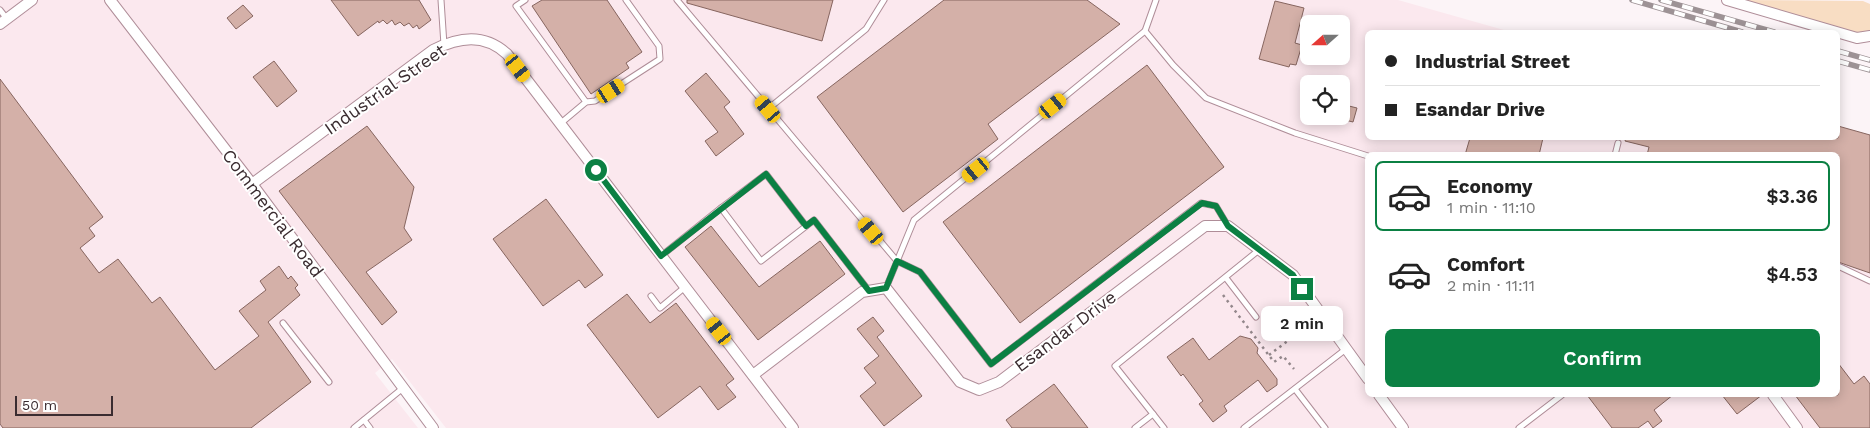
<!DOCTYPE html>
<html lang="en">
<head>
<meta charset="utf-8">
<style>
	:root { --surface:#fff; --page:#f6f6f6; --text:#222; --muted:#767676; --line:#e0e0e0; --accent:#0b8043 }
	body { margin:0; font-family:"Work Sans",sans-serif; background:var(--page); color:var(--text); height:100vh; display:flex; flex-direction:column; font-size:19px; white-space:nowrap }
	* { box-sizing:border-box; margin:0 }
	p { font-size:16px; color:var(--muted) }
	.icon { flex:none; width:28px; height:28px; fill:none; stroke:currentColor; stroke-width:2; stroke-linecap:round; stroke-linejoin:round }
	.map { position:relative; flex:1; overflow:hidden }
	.drawer { position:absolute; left:1365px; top:152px; width:475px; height:245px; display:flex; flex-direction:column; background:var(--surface); border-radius:8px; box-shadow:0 2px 12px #0003 }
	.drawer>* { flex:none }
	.guide { position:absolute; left:1365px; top:30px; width:475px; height:110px; border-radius:8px; box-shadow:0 2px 12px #0003; display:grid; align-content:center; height:110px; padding:0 20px; background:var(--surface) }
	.needle { width:32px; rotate:249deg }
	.fabs { position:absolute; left:1300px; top:15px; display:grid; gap:10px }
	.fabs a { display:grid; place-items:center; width:50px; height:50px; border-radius:8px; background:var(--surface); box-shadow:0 2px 12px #0003; font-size:25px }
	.scale { position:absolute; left:15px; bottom:12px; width:98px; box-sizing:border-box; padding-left:5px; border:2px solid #3a2c30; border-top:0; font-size:14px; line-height:18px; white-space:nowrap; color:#3a2c30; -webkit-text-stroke:4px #fff; paint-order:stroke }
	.end { position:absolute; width:22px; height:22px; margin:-11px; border:6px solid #0b8043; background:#fff; box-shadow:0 0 0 2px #fff }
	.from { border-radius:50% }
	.bubble { position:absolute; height:35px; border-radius:8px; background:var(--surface); box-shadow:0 2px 12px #0003; font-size:16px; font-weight:600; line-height:35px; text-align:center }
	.car { position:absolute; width:15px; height:30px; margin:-15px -8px; border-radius:6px; box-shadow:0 0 4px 1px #0007; background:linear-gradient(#f5c518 24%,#345 0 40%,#f5c518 0 76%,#345 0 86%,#f5c518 0) }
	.guide b { display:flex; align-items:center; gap:18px; height:48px; font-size:19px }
	.guide b+b { border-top:1px solid var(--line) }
	.guide i { width:12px; height:12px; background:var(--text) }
	ul { padding:9px 0 0; list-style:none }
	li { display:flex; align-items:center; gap:15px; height:70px; margin:0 10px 8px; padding:0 10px; border:2px solid transparent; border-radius:8px }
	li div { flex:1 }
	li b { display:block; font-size:19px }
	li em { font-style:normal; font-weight:600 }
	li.current { border-color:var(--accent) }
	li>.icon { width:45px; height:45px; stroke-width:1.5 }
	.cta { display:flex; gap:10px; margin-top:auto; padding:10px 20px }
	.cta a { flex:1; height:58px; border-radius:8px; background:var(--accent); color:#fff; font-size:20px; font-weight:600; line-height:58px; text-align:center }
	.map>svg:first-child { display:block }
</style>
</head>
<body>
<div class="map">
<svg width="1870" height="428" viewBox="0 0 1870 428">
	<rect width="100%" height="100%" fill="#fcf4f7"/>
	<path fill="#fbe8ee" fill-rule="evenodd" d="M0,0H1398L1511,32H1368V138H1838V127L1870,136V428H446L392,359L375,373L418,428H0ZM1309,24H1341V56H1309ZM1309,84H1341V116H1309ZM1368,155H1838V395H1368Z"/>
	<polygon fill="#f8ddc3" points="1743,0 1863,1 1870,4 1870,31 1859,33"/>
	<g fill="#d4b0a8" stroke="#86655f">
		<polygon points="331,0 419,0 431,20 419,29 417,25 413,28 409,23 404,26 400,22 395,25 392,20 387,24 383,20 379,23 378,21 358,36"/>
		<polygon points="542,0 607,0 642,52 626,63 629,68 591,94 532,6"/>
		<polygon points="687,0 833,0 822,41 687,3"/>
		<polygon points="944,0 1087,0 1120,24 988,124 998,139 903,212 817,97"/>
		<polygon points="1275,1 1304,8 1295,43 1302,45 1296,65 1290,64 1289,67 1259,59"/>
		<polygon points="243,5 253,16 236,29 227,18"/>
		<polygon points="274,61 297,91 277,107 253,77"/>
		<polygon points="1147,65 1224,167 1020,323 943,222"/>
		<polygon points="706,73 730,102 724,107 744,134 716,156 705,141 718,132 685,91"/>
		<polygon points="0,79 103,217 89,228 95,236 80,248 99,273 118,259 152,303 160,297 215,370 259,336 239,311 266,290 260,281 279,266 288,279 291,276 298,285 295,288 300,295 268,322 311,382 251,428 3,428 0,424"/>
		<polygon points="1341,104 1357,108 1353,122 1341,119"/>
		<polygon points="367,126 414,187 404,228 412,240 366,272 397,312 382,325 279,191"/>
		<polygon points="1838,126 1870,135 1870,273 1838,262 1838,155 1647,155 1649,147 1625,141 1626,138 1838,138"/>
		<polygon points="1470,138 1543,138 1539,155 1465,155"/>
		<polygon points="546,199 603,275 585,288 579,280 543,306 493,239"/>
		<polygon points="711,226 759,287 820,241 845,274 758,340 685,247"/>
		<polygon points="627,294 650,323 676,303 734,379 726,385 736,397 718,410 700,386 658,418 587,325"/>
		<polygon points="873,317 884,331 877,337 922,396 884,426 860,396 876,383 864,368 879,356 857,329"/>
		<polygon points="1240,336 1251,339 1258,348 1257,353 1277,379 1277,385 1267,392 1258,380 1224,406 1227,411 1213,422 1199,404 1203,401 1183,374 1181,376 1167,357 1193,338 1209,360"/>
		<polygon points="1838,363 1854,384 1864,376 1870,384 1870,428 1820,428 1795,395 1838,395"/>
		<polygon points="1054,384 1088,428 1012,428 1006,420"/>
		<polygon points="1587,395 1673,395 1654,410 1662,421 1653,428 1648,421 1638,428 1612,428"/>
		<polygon points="1722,395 1762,395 1737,414"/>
	</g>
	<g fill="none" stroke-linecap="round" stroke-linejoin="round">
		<defs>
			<g id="lane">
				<polyline points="441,0 444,45"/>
				<polyline points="525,0 516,6 586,102"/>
				<polyline points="677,0 897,261 920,272 991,364 1201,203 1216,206 1228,226"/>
				<polyline points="1156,0 1145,31 1173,65 1206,98 1295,133 1368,156"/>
				<polyline points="0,10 7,19"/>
				<polyline points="768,109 866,29 884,0"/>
				<polyline points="561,123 586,102 595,101 660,59 659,46 626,0"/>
				<polyline points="1615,155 1618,143"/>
				<polyline points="721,208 766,174 806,226"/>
				<polyline points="661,256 721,208 761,261 814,220 869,291"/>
				<polyline points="1838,266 1870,281"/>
				<polyline points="1226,278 1256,317"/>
				<polyline points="886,288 914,220 1145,31"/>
				<polyline points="651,296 660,308 685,287"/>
				<polyline points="283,323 329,382"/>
				<polyline points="1295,389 1325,428"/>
				<polyline points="1153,414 1164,428"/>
				<polyline points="364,420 370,428"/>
				<polyline points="354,428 403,388"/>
				<polyline points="1135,428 1153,414 1115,366 1259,250"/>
				<polyline points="1244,428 1346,349"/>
				<polyline points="1519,428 1562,395"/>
			</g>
			<g id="street">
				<polyline points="110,0 252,184 433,428"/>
				<polyline points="1727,0 1857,38 1870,36"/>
				<polyline points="0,24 32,0"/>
				<path d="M252,184L433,50C459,37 484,33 507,54L793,428"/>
				<polyline points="753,375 862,292 886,288 960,382 979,390 999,382 1205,226 1228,226 1293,275 1368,379"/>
				<polyline points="1379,395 1403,428"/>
				<polyline points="1773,395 1797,428"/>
			</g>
		</defs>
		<use href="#lane" stroke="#af8d98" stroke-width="7"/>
		<use href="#street" stroke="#af8d98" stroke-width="12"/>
		<g stroke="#93878b" stroke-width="2.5" stroke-dasharray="2.5 4" stroke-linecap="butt">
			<polyline points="1223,295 1274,362 1283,356 1294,369"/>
			<polyline points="1269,355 1313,322"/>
		</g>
		<use href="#lane" stroke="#fff" stroke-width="5"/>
		<use href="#street" stroke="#fff" stroke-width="10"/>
		<defs>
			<g id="rail">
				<polyline points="1632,0 1742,32"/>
				<polyline points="1661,0 1774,32"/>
				<polyline points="1838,51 1870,60"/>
				<polyline points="1838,61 1870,70"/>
			</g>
		</defs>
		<use href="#rail" stroke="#9d9295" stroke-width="5.5"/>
		<use href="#rail" stroke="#fff" stroke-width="4" stroke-dasharray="11" stroke-linecap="butt"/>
	</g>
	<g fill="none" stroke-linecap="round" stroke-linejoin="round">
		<polyline stroke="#0b8043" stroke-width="6" points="596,170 661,256 766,174 806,226 814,220 869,291 886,288 897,261 920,272 991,364 1202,203 1216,206 1228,226 1293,275 1302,289"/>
	</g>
	<g text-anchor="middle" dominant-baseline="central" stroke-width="4" stroke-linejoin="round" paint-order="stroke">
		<g font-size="18" fill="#3a2c30" stroke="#fff">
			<text transform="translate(385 89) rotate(-35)">Industrial Street</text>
			<text transform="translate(273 213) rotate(53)">Commercial Road</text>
			<text transform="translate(1065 331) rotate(-37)">Esandar Drive</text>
		</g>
	</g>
</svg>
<div class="fabs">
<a><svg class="needle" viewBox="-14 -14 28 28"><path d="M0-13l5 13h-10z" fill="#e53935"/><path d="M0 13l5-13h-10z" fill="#767676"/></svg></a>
<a><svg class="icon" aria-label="locate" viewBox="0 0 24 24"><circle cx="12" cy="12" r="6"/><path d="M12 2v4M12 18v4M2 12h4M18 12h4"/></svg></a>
</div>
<div class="scale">50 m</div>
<i class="end from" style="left:596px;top:170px"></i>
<i class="end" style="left:1302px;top:289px"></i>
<div class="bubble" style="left:1261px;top:306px;width:82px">2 min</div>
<i class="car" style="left:518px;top:68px;rotate:143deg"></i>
<i class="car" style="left:611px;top:91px;rotate:57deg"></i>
<i class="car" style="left:1053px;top:106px;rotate:51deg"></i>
<i class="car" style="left:768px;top:109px;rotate:320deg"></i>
<i class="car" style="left:976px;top:170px;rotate:231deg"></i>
<i class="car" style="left:871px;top:231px;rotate:320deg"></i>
<i class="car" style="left:719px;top:331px;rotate:322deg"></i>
<div class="guide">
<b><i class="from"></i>Industrial Street</b>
<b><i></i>Esandar Drive</b>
</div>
<section class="drawer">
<ul>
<li class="current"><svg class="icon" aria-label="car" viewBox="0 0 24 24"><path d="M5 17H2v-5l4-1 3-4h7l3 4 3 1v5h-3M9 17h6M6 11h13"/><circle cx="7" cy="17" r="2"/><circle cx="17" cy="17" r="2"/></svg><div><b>Economy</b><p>1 min · 11:10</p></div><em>$3.36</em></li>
<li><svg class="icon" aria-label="car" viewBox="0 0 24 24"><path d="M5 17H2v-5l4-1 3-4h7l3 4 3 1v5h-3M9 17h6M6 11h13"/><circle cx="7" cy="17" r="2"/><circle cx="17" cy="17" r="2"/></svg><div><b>Comfort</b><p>2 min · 11:11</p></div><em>$4.53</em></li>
</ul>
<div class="cta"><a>Confirm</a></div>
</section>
</div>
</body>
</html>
